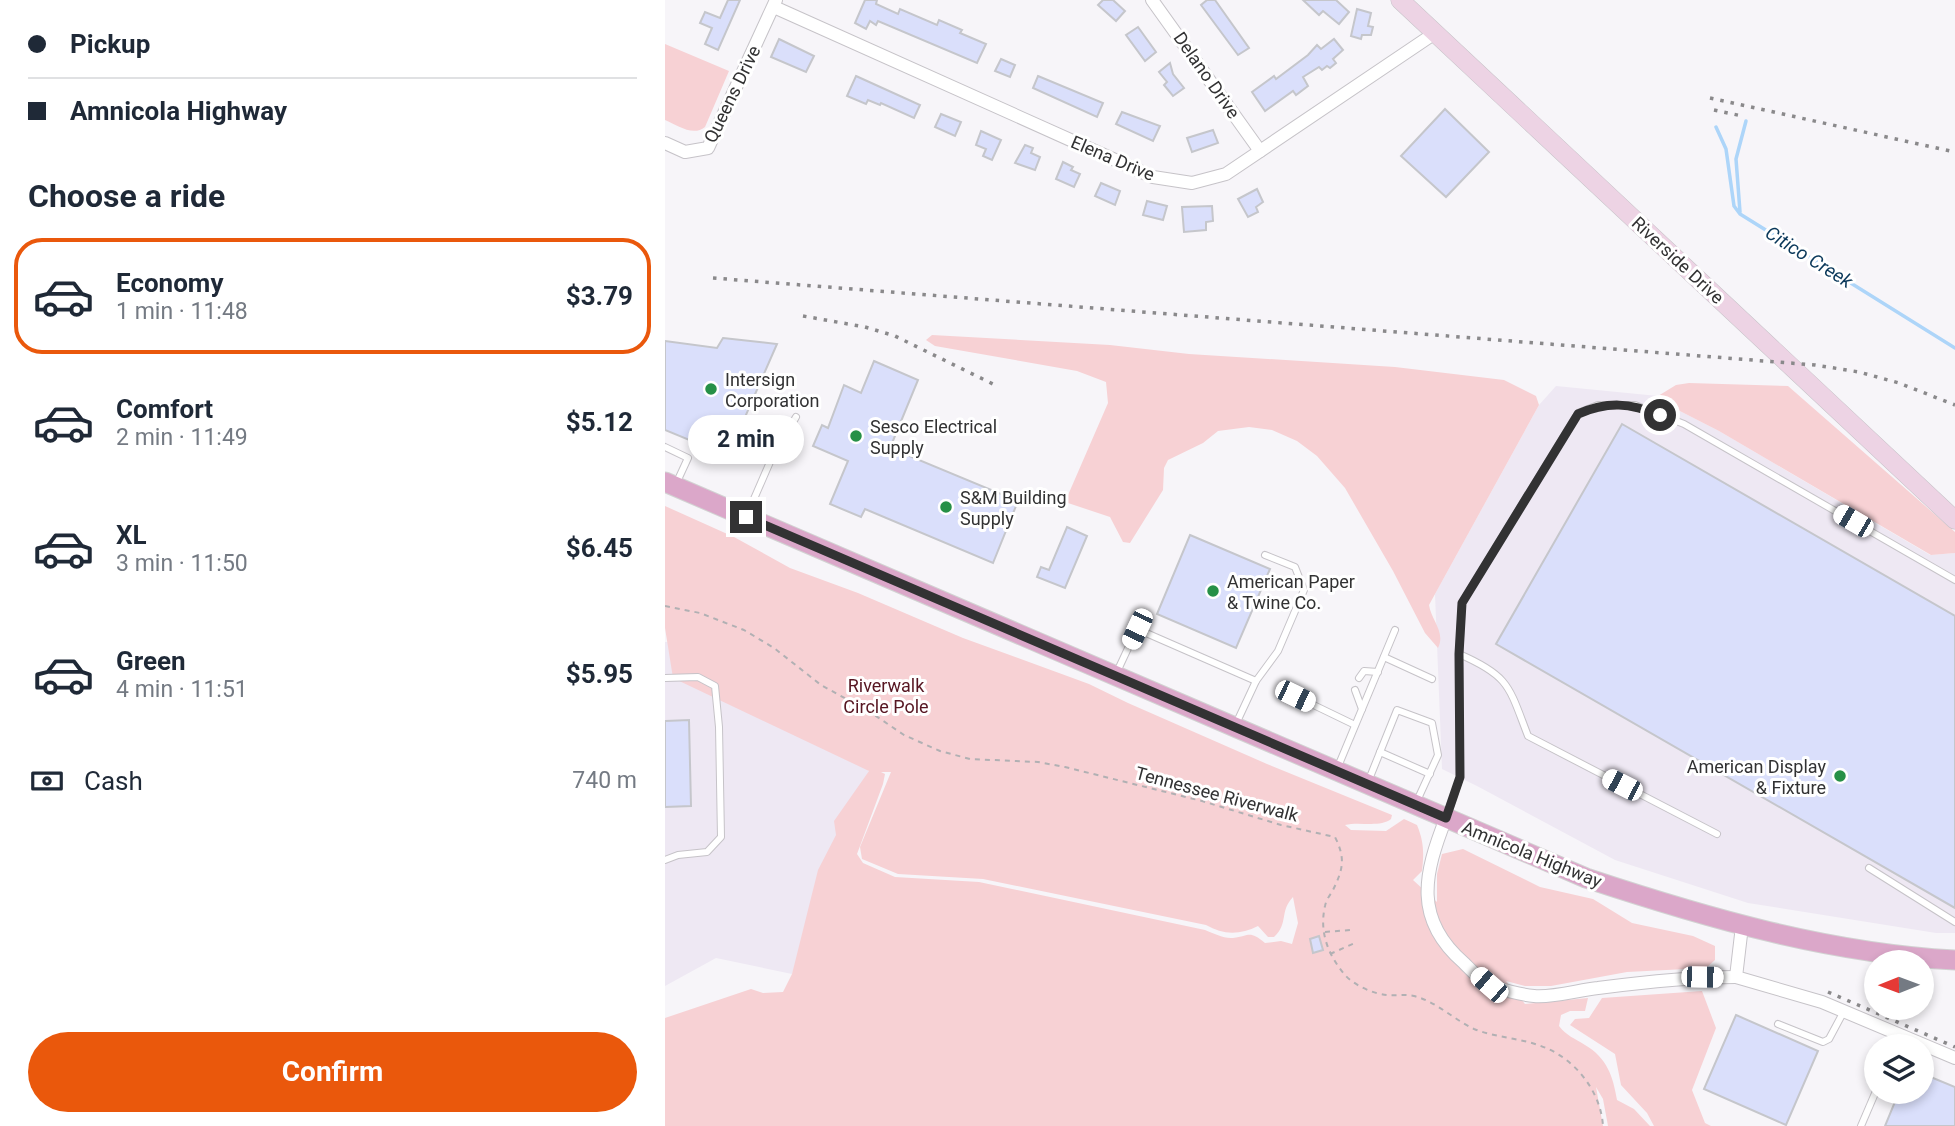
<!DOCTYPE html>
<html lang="en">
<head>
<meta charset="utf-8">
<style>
	:root { --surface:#fff; --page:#f2f2f3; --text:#1f2937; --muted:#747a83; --line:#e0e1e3; --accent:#ea580c }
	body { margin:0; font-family:Roboto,sans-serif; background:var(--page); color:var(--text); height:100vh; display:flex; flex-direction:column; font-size:26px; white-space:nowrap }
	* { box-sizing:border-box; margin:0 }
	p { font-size:23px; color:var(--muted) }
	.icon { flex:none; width:38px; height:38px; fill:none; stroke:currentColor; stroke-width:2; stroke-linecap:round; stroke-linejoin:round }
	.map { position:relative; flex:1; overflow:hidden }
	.sheet { display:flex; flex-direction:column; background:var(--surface); width:665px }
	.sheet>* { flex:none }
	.top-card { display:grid; align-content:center; height:154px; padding:0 28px; background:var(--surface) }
	.needle { width:46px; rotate:269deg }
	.tools { position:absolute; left:1199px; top:950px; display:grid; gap:14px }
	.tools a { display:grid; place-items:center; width:70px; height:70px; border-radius:50%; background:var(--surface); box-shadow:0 4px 10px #0003; font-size:35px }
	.end { position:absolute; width:32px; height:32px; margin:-16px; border:9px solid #323233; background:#fff; box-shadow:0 0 0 4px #fff }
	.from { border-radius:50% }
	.bubble { position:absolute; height:49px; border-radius:24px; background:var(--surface); box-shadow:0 4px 10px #0003; font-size:23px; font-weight:700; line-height:49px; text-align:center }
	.car { position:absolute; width:21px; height:42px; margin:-21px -10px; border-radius:9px; box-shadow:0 0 5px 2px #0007; background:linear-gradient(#fff 24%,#345 0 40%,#fff 0 76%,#345 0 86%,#fff 0) }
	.top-card b { display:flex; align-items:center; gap:24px; height:66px; font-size:26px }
	.top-card b+b { border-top:2px solid var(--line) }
	.top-card i { width:18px; height:18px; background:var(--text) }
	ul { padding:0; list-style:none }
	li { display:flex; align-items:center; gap:21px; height:116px; margin:0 14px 10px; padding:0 14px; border:4px solid transparent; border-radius:28px }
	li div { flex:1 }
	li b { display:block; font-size:26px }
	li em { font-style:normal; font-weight:700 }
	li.selected { border-color:var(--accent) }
	li>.icon { width:63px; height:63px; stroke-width:1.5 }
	h2 { padding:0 28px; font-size:32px; line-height:84px }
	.pay { display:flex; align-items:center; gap:18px; height:77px; padding:0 28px; font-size:26px }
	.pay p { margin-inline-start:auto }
	.button { display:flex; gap:14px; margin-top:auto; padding:14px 28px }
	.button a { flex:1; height:80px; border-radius:42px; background:var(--accent); color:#fff; font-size:28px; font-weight:700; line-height:80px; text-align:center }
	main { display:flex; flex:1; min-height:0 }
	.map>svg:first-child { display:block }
</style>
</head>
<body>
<main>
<section class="sheet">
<div class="top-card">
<b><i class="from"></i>Pickup</b>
<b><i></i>Amnicola Highway</b>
</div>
<h2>Choose a ride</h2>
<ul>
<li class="selected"><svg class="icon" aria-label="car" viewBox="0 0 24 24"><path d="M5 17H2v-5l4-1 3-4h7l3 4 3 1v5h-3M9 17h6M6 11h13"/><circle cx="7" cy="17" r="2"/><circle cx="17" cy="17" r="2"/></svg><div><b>Economy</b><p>1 min · 11:48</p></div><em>$3.79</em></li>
<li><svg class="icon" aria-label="car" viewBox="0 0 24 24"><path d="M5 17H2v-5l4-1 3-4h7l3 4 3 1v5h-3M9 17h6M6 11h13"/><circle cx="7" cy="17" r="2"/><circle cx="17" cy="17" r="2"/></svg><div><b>Comfort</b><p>2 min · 11:49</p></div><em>$5.12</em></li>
<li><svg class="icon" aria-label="car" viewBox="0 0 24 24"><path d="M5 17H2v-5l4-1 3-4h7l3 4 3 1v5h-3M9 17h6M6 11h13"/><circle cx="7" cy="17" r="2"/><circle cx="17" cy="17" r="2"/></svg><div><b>XL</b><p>3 min · 11:50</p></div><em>$6.45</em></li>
<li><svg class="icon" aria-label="car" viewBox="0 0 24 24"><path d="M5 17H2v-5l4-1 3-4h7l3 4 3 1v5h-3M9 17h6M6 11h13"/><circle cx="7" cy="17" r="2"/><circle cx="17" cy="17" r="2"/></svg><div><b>Green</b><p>4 min · 11:51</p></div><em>$5.95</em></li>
</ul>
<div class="pay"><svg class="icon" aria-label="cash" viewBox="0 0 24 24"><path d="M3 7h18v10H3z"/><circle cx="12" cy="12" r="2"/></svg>Cash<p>740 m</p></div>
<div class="button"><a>Confirm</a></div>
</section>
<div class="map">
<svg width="1290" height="1126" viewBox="0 0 1290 1126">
	<rect width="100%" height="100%" fill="#f7f5f9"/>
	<g fill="#eee8f3">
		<polygon points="891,386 993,396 1007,407 1054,431 1265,555 1290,553 1290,933 1271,933 1083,903 950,860 812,786 777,769 770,594 874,405"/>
		<polygon points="38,641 204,771 127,974 51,958 0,986 0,642"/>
	</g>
	<g fill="#f7d1d4" fill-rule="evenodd">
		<path d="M0,44L64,71L40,127C28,137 12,125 0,120Z"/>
		<path d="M267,335L445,345L524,354L730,367L839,380L871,396L874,405L764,605C766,620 781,632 773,648L760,633L728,571L680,488L652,456L632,441L607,430L584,427L553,431L538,443L503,460L499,468L498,490L465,543L458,542L445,517L400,502L443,403L441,382L412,371L270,346L261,340Z"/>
		<polygon points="1024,383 1123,386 1290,532 1290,553 1266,555 1054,431 1007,407 993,396 1011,385"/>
		<path d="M0,506L69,537L125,568L193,593L298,638L424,684L463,703L602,764L727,815L726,819C715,828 694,821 680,825L686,830L721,831L739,819L752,825C759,842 759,853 757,871L748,880L772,902V874L777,854L798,849L875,887L928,899L967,923L1028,936L1050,946V960L1041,968L962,972L886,986H860L841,981L860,1004L923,998L920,1011H905L896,1015L894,1026C902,1036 909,1038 920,1045C942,1058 948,1076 952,1100L969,1109L985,1126H943L938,1099L931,1087L938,1126H0V1018L86,989L98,993L118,992L127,974L153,870L171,835L169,821L204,771L8,678L0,628ZM216,772H226L195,847L197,859L233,874L318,879L541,925C558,935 575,935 593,926L603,937H609C624,923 614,912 628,897L633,923L627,944L616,941L600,943C584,930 585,936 568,938C559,939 548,933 540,930L314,882L230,877L198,863L192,854L218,784L220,774Z"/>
		<polygon points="1037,991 1051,1028 1027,1090 1040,1123 1046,1126 989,1126 982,1113 956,1085 950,1054 905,1025 910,1019 924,1018 937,998"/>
	</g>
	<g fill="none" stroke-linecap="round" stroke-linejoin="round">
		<g stroke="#add5f9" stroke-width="3.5">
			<polyline points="1051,127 1061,149 1069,206 1075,214 1290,348"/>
			<polyline points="1075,212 1071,159 1081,121"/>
		</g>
	</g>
	<g fill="#dadffb" stroke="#c5c6cb" stroke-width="2">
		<polygon points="63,0 75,0 53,50 40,44 47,28 35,23 40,12 55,18"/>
		<polygon points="200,0 212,0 211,4 233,14 235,9 272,25 274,20 297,30 295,33 321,44 312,63 213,21 211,25 205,21 201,29 190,23"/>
		<polygon points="438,0 448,0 460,11 451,21 433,5"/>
		<polygon points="542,0 550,0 584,48 573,55 536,5"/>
		<polygon points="638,0 671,0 684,12 674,24 658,11 654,15"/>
		<polygon points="692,9 706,13 703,26 708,27 706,35 697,35 696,39 686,36"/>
		<polygon points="473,27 491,52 480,61 461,35"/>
		<polygon points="114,39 149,56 141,72 106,57"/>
		<polygon points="669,39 678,50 668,59 671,63 665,68 662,66 657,70 654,67 638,77 643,86 631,95 628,91 600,111 587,92 609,76 611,79 643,55 652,45 656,49"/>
		<polygon points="336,59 350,65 345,77 330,71"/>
		<polygon points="505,63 508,74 519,88 508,96 499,85 502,82 494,72"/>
		<polygon points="191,76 255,105 249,118 216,103 215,105 203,100 201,104 182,96"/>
		<polygon points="373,76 438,103 432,117 368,88"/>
		<polygon points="780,109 824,152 781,197 736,156"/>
		<polygon points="457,112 495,126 488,141 451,124"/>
		<polygon points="276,114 296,122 290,136 270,127"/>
		<polygon points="548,130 553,143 527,152 522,138"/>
		<polygon points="316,131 336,140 327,160 318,156 321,149 311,145"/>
		<polygon points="360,145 368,148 366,153 375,157 370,170 350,163"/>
		<polygon points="398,162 408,167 406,170 415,174 409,187 391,179"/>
		<polygon points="436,183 455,191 450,205 430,196"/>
		<polygon points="592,189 598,202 591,207 593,212 583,217 573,199"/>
		<polygon points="482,201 502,206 498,220 478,215"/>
		<polygon points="547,206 548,221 541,222 541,230 519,232 517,207"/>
		<polygon points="58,338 112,344 63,456 0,430 0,341 52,348"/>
		<polygon points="209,361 253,380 225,448 353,501 328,563 200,509 196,517 165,504 183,461 148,446 157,425 163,428 179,385 196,393"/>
		<polygon points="957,424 1290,616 1290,908 831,644"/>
		<polygon points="402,527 422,536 400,588 372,577 376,567 384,570"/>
		<polygon points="525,535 605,569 571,648 492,614"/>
		<polygon points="24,720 26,806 0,807 0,721"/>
		<polygon points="654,936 658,950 648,953 645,939"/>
		<polygon points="1071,1015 1153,1051 1121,1125 1039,1089"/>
		<polygon points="1256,1073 1290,1087 1290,1126 1220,1126 1234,1092 1256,1092"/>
	</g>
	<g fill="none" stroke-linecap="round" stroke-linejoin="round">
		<defs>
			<g id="lane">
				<polyline points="0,447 23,458 11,484"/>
				<polyline points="82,515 105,462 131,417"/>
				<polyline points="794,654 797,603 913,413 933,405 970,405 1019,424 1290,580"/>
				<polyline points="719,657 767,679"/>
				<polyline points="451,674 472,629 591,681"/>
				<polyline points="0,678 33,677 50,686 54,727 56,837 42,852 13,855 0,860"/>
				<polyline points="694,678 699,671 713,672"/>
				<polyline points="690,690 697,709"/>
				<polyline points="630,696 690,725"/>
				<polyline points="570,726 591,681 613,651 639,590 630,567 600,555"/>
				<polyline points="715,752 765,774"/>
				<polyline points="672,769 730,630"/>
				<polyline points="703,782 732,710 767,723 773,755 751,803"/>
				<path d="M782,816L795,777L794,654C845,676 844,687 863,736L1052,834"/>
				<polyline points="1204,868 1290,922"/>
				<polyline points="1113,1024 1158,1042 1164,1039 1179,1011"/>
				<polyline points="1230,1046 1235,1034"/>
				<polyline points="1196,1126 1211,1091"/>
			</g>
			<g id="street">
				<polyline points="487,0 595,151"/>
				<polyline points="109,7 488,177 527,183 561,174 770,33"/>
				<polyline points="0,143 20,152 43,148 111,0"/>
				<path d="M781,818C759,874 748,919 799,963C806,970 814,979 823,984C832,989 858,995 869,996C887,998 914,990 933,988C979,982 1024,977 1071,977"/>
				<polyline points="1077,926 1071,977 1157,1002 1290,1058"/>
			</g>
			<polyline id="secondary" points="735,0 1290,520"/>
			<path id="primary" d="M0,482L921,878C1042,918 1163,953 1290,960"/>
		</defs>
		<use href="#lane" stroke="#c6c3c8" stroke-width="8"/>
		<use href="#street" stroke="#c6c3c8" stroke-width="14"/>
		<use href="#secondary" stroke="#c6c3c8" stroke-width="19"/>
		<use href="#primary" stroke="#d2d2d2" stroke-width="21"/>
		<g stroke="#b1b0b3" stroke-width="2" stroke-dasharray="5 5" stroke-linecap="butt">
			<path d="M0,606L35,613L79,630L109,648L156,685L205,712L239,735L275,751L305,759L373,762L400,767L537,801L616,825L670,837C681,859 678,870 667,892C664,896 661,901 660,906C654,932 663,955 680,975C689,985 708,994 722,995C731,996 740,994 749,996C772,1002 788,1019 809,1029C832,1038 858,1038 881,1048C912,1061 936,1093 938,1126"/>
			<polyline points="660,932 686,930"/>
			<polyline points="665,954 690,943"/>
		</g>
		<use href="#lane" stroke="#fff" stroke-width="6"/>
		<use href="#street" stroke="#fff" stroke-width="12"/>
		<use href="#secondary" stroke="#edd3e4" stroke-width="18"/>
		<use href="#primary" stroke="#dba7c9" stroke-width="19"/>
		<g stroke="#8a898b" stroke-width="3.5" stroke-dasharray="3.5 7" stroke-linecap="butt">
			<polyline points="1045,98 1290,152"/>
			<polyline points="1049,110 1077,116"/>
			<polyline points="48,278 1150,365 1194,372 1234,383 1290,405"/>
			<polyline points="138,316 200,327 230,336 330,385"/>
			<polyline points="1163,992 1290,1047"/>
		</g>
	</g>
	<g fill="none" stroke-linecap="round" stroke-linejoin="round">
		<path stroke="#323233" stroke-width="9" d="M81,517L781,818L795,777L794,654L797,603L913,414C943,401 965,403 995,415"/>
	</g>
	<g fill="#269047" stroke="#fff" stroke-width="2.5">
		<circle cx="46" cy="389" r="7"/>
		<circle cx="191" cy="436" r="7"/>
		<circle cx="281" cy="507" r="7"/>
		<circle cx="548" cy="591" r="7"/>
		<circle cx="1175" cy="776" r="7"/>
	</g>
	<g text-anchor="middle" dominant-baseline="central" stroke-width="6" stroke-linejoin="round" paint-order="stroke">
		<g font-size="18" fill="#323233" stroke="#fff">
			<text transform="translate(542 75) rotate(55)">Delano Drive</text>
			<text transform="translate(67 94) rotate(-64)">Queens Drive</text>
			<text transform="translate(448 158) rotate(23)">Elena Drive</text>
			<text transform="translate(1013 260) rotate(43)">Riverside Drive</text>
			<text transform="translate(552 794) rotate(15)">Tennessee Riverwalk</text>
			<text transform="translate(867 854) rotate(22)">Amnicola Highway</text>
		</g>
		<g font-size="18" fill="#323233" stroke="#fff" text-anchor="start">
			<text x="60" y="379">Intersign<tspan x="60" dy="21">Corporation</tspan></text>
			<text x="205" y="426">Sesco Electrical<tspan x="205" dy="21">Supply</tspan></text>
			<text x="295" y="497">S&amp;M Building<tspan x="295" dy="21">Supply</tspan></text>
			<text x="562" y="581">American Paper<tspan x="562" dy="21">&amp; Twine Co.</tspan></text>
			<text x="1161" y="766" text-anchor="end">American Display<tspan x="1161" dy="21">&amp; Fixture</tspan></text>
		</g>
		<g font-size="18" fill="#571622" stroke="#fff">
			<text x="221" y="685">Riverwalk<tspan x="221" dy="21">Circle Pole</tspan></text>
		</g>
		<g font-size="19" font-style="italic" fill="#0a385a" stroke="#fff">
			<text transform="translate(1144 257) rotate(32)">Citico Creek</text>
		</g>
	</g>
</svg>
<div class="tools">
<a><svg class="needle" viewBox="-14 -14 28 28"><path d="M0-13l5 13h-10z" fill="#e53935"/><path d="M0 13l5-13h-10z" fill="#747a83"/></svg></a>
<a><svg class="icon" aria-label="layers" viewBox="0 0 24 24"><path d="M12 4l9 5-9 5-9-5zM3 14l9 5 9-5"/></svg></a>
</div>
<i class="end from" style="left:995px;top:415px"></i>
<i class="end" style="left:81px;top:517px"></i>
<div class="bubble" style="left:23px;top:415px;width:116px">2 min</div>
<i class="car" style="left:1188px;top:521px;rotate:300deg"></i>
<i class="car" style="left:472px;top:629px;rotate:205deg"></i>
<i class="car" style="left:630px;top:696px;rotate:116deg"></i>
<i class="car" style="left:957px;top:785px;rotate:297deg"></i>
<i class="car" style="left:1037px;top:977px;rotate:91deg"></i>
<i class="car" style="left:824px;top:985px;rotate:311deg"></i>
</div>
</main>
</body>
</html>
